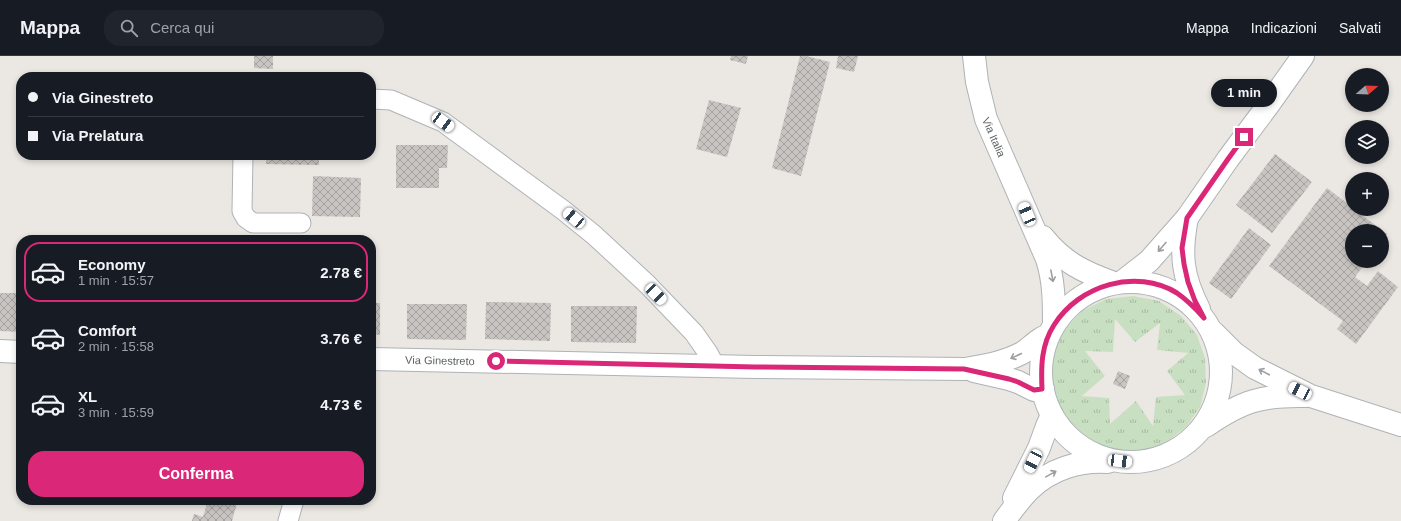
<!DOCTYPE html>
<html lang="it">
<head>
<meta charset="utf-8">
<style>
	:root { --surface:#171b24; --page:#20242c; --text:#f1f3f6; --muted:#9ea1a6; --line:#363941; --accent:#db2777 }
	body { margin:0; font-family:Arial,sans-serif; background:var(--page); color:var(--text); height:100vh; display:flex; flex-direction:column; font-size:15px; white-space:nowrap }
	* { box-sizing:border-box; margin:0 }
	p { font-size:13px; color:var(--muted) }
	.icon { flex:none; width:22px; height:22px; fill:none; stroke:currentColor; stroke-width:2; stroke-linecap:round; stroke-linejoin:round }
	.map { position:relative; flex:1; overflow:hidden }
	.details { position:absolute; left:16px; top:179px; width:360px; height:270px; display:flex; flex-direction:column; background:var(--surface); border-radius:16px; box-shadow:0 2px 6px #0003 }
	.details>* { flex:none }
	.guide { position:absolute; left:16px; top:16px; width:360px; height:88px; border-radius:16px; box-shadow:0 2px 6px #0003; display:grid; align-content:center; height:88px; padding:0 12px; background:var(--surface) }
	.needle { width:26px; rotate:71deg }
	.fabs { position:absolute; left:1345px; top:12px; display:grid; gap:8px }
	.fabs a { display:grid; place-items:center; width:44px; height:44px; border-radius:50%; background:var(--surface); box-shadow:0 2px 6px #0003; font-size:20px }
	.end { position:absolute; width:18px; height:18px; margin:-9px; border:5px solid #db2777; background:#fff; box-shadow:0 0 0 2px #fff }
	.from { border-radius:50% }
	.bubble { position:absolute; height:28px; border-radius:14px; background:var(--surface); box-shadow:0 2px 6px #0003; font-size:13px; font-weight:700; line-height:28px; text-align:center }
	.car { position:absolute; width:12px; height:24px; margin:-12px -6px; border-radius:5px; box-shadow:0 0 3px 1px #0007; background:linear-gradient(#fff 24%,#345 0 40%,#fff 0 76%,#345 0 86%,#fff 0) }
	.guide b { display:flex; align-items:center; gap:14px; height:38px; font-size:15px }
	.guide b+b { border-top:1px solid var(--line) }
	.guide i { width:10px; height:10px; background:var(--text) }
	ul { padding:7px 0 0; list-style:none }
	li { display:flex; align-items:center; gap:12px; height:60px; margin:0 8px 6px; padding:0 4px; border:2px solid transparent; border-radius:16px }
	li div { flex:1 }
	li b { display:block; font-size:15px }
	li em { font-style:normal; font-weight:700 }
	li.current { border-color:var(--accent) }
	li>.icon { width:36px; height:36px; stroke-width:1.5 }
	.primary-button { display:flex; gap:8px; margin-top:auto; padding:8px 12px }
	.primary-button a { flex:1; height:46px; border-radius:16px; background:var(--accent); color:#fff; font-size:16px; font-weight:700; line-height:46px; text-align:center }
	header { display:flex; align-items:center; gap:24px; box-sizing:border-box; height:56px; padding:0 20px; background:var(--surface); border-bottom:1px solid var(--line) }
	header strong { font-size:19px }
	nav { display:flex; gap:22px; margin-inline-start:auto; font-size:14px }
	.search { width:280px; height:36px; background:var(--page); display:flex; align-items:center; gap:10px; box-sizing:border-box; padding:0 14px; border-radius:16px; color:var(--muted); font-size:15px }
	.map>svg:first-child { display:block }
</style>
</head>
<body>
<header>
<strong>Mappa</strong>
<div class="search"><svg class="icon" aria-label="search" viewBox="0 0 24 24"><circle cx="10" cy="10" r="6"/><path d="M15 15l6 6"/></svg>Cerca qui</div>
<nav><a>Mappa</a><a>Indicazioni</a><a>Salvati</a></nav>
</header>
<div class="map">
<svg width="1401" height="465" viewBox="0 0 1401 465">
	<defs>
		<pattern id="grass-tufts" width="24" height="20" patternUnits="userSpaceOnUse"><rect width="24" height="20" fill="#c8e0c1"/><path d="M3 7l-1-3M5 7V3M7 7l1-3M15 17l-1-3M17 17v-4M19 17l1-3" fill="none" stroke="#a5b9a0"/></pattern>
		<pattern id="building-cross-hatch" width="8" height="8" patternUnits="userSpaceOnUse"><rect width="8" height="8" fill="#c8c4c1"/><path d="M0 0l8 8M0 8l8-8" fill="none" stroke="#a5a2a0"/></pattern>
	</defs>
	<rect width="100%" height="100%" fill="#ebe7e2"/>
	<path fill="url(#grass-tufts)" fill-rule="evenodd" d="M1133,240L1159,245L1181,260L1197,279L1205,302L1206,327L1200,351L1186,371L1166,387L1143,395H1118L1094,388L1074,373L1059,351L1051,326L1053,299L1064,274L1082,255L1106,243ZM1115,263L1135,286L1160,267L1157,294L1188,297L1167,315L1185,339L1156,341L1153,370L1136,345L1110,368L1109,342L1082,340L1105,320L1085,295L1113,296Z"/>
	<g fill="url(#building-cross-hatch)">
		<polygon points="254,0 273,0 273,13 254,12"/>
		<polygon points="731,0 748,0 746,8 730,4"/>
		<polygon points="800,0 806,0 830,6 801,120 772,112"/>
		<polygon points="838,0 858,0 854,16 836,12"/>
		<polygon points="709,44 741,52 727,101 696,93"/>
		<polygon points="396,89 448,89 447,112 439,112 439,132 396,132"/>
		<polygon points="1275,98 1312,126 1272,177 1236,149"/>
		<polygon points="266,99 319,99 319,109 266,108"/>
		<polygon points="313,120 361,122 360,161 312,160"/>
		<polygon points="1327,132 1352,151 1352,153 1354,153 1387,178 1382,185 1382,175 1352,175 1352,205 1367,205 1355,221 1367,230 1378,215 1398,231 1356,288 1337,273 1343,265 1269,210"/>
		<polygon points="1249,172 1271,189 1231,243 1209,227"/>
		<polygon points="0,237 21,237 21,276 0,275"/>
		<polygon points="486,246 551,247 550,285 485,283"/>
		<polygon points="371,247 380,247 380,279 371,278"/>
		<polygon points="407,248 467,248 466,284 407,283"/>
		<polygon points="571,250 637,250 636,287 571,286"/>
		<polygon points="1118,315 1130,320 1125,333 1113,328"/>
		<polygon points="208,444 227,444 237,447 232,465 192,465 194,458 203,461"/>
	</g>
	<g fill="none" stroke-linecap="round" stroke-linejoin="round">
		<defs>
			<g id="street">
				<polyline points="371,43 391,44 443,66 563,154 594,179 647,228 694,277 708,297 715,310"/>
				<polyline points="243,99 242,155 246,162 253,167 301,167"/>
				<polyline points="288,465 294,444"/>
			</g>
			<g id="secondary">
				<path id="s1" d="M974,0L977,26L986,63L1047,203C1054,225 1054,246 1054,268"/>
				<path d="M1187,162C1180,198 1182,220 1199,253"/>
				<path d="M1043,181C1063,206 1083,216 1114,227"/>
				<circle cx="1131" cy="316" r="90"/>
				<polyline points="1122,226 1149,205 1187,162 1228,103 1269,48 1303,0"/>
				<polyline points="1214,277 1234,297 1255,312 1311,340 1401,369"/>
				<polyline points="0,295 21,296"/>
				<path id="s2" d="M371,303L755,311L965,313C983,310 1002,307 1020,298C1029,294 1039,281 1048,280"/>
				<polyline points="974,315 1009,323 1018,326 1034,334 1043,333"/>
				<path d="M1206,370C1242,345 1262,339 1306,340"/>
				<polyline points="1014,442 1039,392 1047,370 1052,359"/>
				<path d="M1004,465C1012,454 1020,443 1029,434C1050,413 1080,404 1108,406"/>
			</g>
		</defs>
		<use href="#street" stroke="#afb3b6" stroke-width="21"/>
		<use href="#secondary" stroke="#aeb3b5" stroke-width="24"/>
		<use href="#street" stroke="#fff" stroke-width="19"/>
		<use href="#secondary" stroke="#fff" stroke-width="22"/>
	</g>
	<defs><path id="oneway-shaft" d="M-6 0H5M1.5-3L5.5 0L1.5 3" fill="none" stroke-width="1.6" stroke-linecap="round" stroke-linejoin="round"/></defs>
	<g stroke="#9c9fa0">
		<use href="#oneway-shaft" transform="translate(1162 191) rotate(131)"/>
		<use href="#oneway-shaft" transform="translate(1052 220) rotate(79)"/>
		<use href="#oneway-shaft" transform="translate(1016 300) rotate(155)"/>
		<use href="#oneway-shaft" transform="translate(1264 316) rotate(-152)"/>
		<use href="#oneway-shaft" transform="translate(1051 418) rotate(-29)"/>
	</g>
	<g fill="none" stroke-linecap="round" stroke-linejoin="round">
		<path stroke="#db2777" stroke-width="5" d="M496,305L755,311L964,313L1009,323L1018,326L1034,334L1042,333C1041,311 1041,289 1054,269C1079,229 1136,212 1177,237C1187,244 1196,253 1204,262L1195,245L1188,226L1184,208L1182,192L1187,162L1228,103L1244,81"/>
	</g>
	<g text-anchor="middle" dominant-baseline="central" stroke-width="3" stroke-linejoin="round" paint-order="stroke">
		<g font-size="11" fill="#5a5f61" stroke="#fff">
			<text stroke="none"><textPath href="#s1" startOffset="84">Via Italia</textPath></text>
			<text stroke="none"><textPath href="#s2" startOffset="69">Via Ginestreto</textPath></text>
		</g>
	</g>
</svg>
<div class="fabs">
<a><svg class="needle" viewBox="-14 -14 28 28"><path d="M0-13l5 13h-10z" fill="#e53935"/><path d="M0 13l5-13h-10z" fill="#9ea1a6"/></svg></a>
<a><svg class="icon" aria-label="layers" viewBox="0 0 24 24"><path d="M12 4l9 5-9 5-9-5zM3 14l9 5 9-5"/></svg></a>
<a>+</a>
<a>−</a>
</div>
<i class="end from" style="left:496px;top:305px"></i>
<i class="end" style="left:1244px;top:81px"></i>
<div class="bubble" style="left:1211px;top:23px;width:66px">1 min</div>
<i class="car" style="left:443px;top:66px;rotate:126deg"></i>
<i class="car" style="left:1027px;top:158px;rotate:337deg"></i>
<i class="car" style="left:574px;top:162px;rotate:310deg"></i>
<i class="car" style="left:656px;top:238px;rotate:136deg"></i>
<i class="car" style="left:1300px;top:335px;rotate:296deg"></i>
<i class="car" style="left:1033px;top:405px;rotate:206deg"></i>
<i class="car" style="left:1120px;top:405px;rotate:97deg"></i>
<div class="guide">
<b><i class="from"></i>Via Ginestreto</b>
<b><i></i>Via Prelatura</b>
</div>
<section class="details">
<ul>
<li class="current"><svg class="icon" aria-label="car" viewBox="0 0 24 24"><path d="M5 17H2v-5l4-1 3-4h7l3 4 3 1v5h-3M9 17h6M6 11h13"/><circle cx="7" cy="17" r="2"/><circle cx="17" cy="17" r="2"/></svg><div><b>Economy</b><p>1 min · 15:57</p></div><em>2.78 €</em></li>
<li><svg class="icon" aria-label="car" viewBox="0 0 24 24"><path d="M5 17H2v-5l4-1 3-4h7l3 4 3 1v5h-3M9 17h6M6 11h13"/><circle cx="7" cy="17" r="2"/><circle cx="17" cy="17" r="2"/></svg><div><b>Comfort</b><p>2 min · 15:58</p></div><em>3.76 €</em></li>
<li><svg class="icon" aria-label="car" viewBox="0 0 24 24"><path d="M5 17H2v-5l4-1 3-4h7l3 4 3 1v5h-3M9 17h6M6 11h13"/><circle cx="7" cy="17" r="2"/><circle cx="17" cy="17" r="2"/></svg><div><b>XL</b><p>3 min · 15:59</p></div><em>4.73 €</em></li>
</ul>
<div class="primary-button"><a>Conferma</a></div>
</section>
</div>
</body>
</html>
